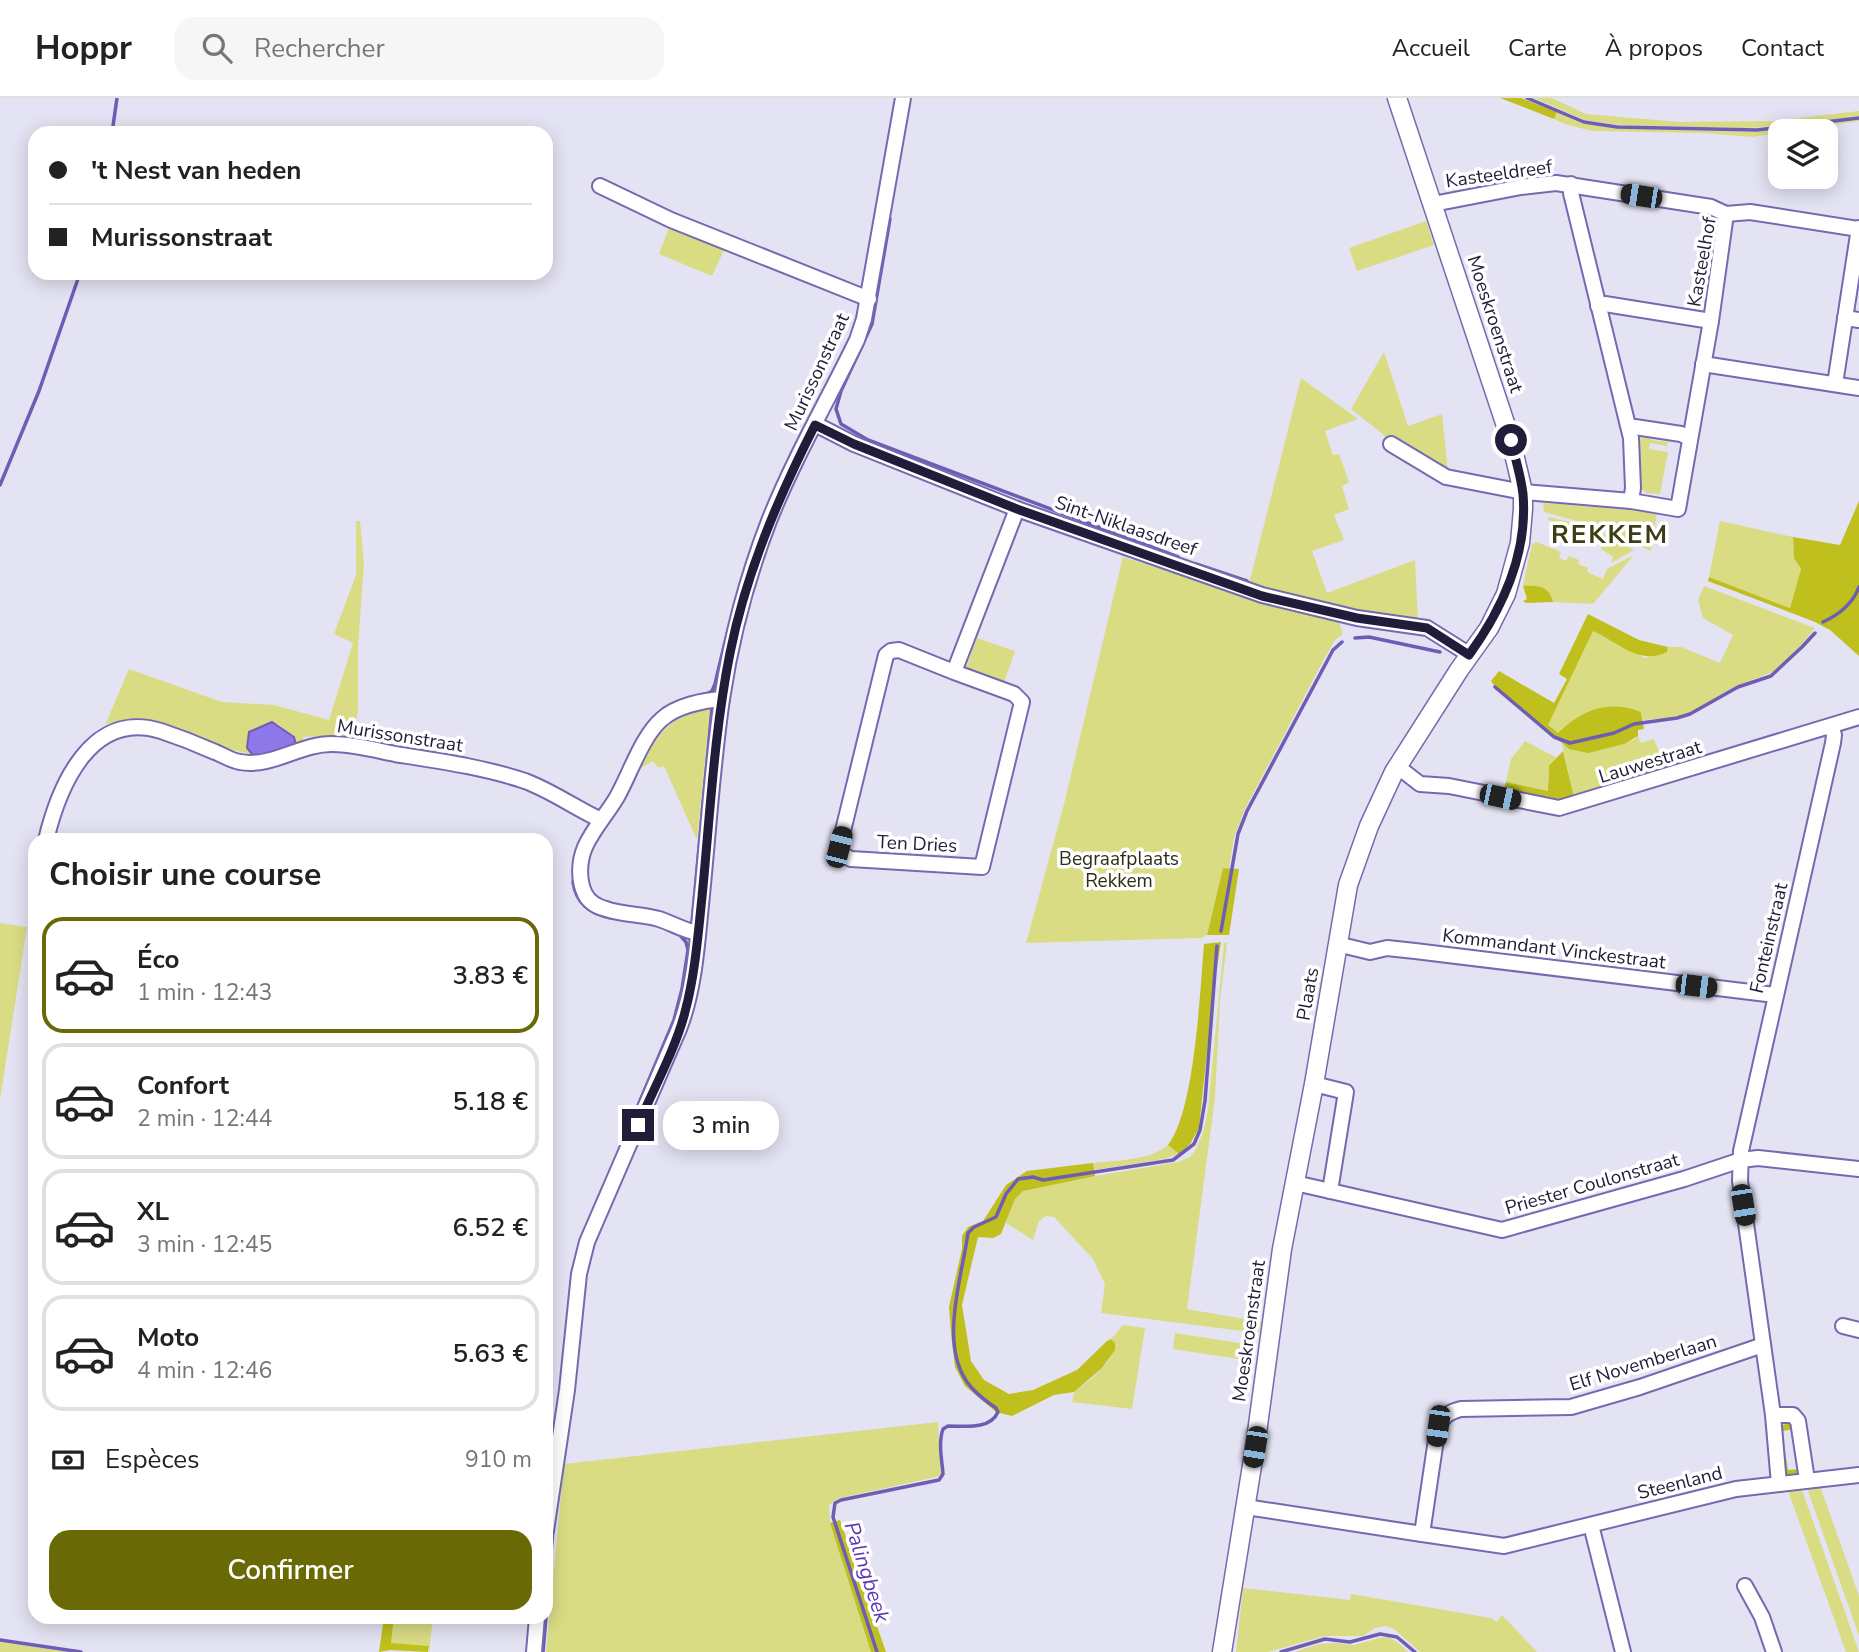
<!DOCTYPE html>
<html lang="fr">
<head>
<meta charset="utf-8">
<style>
	:root { --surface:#fff; --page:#f6f6f6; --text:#222; --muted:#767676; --line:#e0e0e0; --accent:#696905 }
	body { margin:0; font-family:"Nunito Sans",sans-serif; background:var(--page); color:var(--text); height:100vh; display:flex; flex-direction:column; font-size:26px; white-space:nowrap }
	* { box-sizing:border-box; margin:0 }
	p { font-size:23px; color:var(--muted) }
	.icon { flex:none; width:38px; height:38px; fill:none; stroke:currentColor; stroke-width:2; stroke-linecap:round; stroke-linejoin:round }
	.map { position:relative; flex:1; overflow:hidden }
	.sheet { position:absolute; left:28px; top:735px; width:525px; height:791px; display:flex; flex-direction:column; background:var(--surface); border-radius:21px; box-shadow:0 4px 18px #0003 }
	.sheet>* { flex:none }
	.top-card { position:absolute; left:28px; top:28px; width:525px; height:154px; border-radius:21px; box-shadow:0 4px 18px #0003; display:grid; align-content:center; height:154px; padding:0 21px; background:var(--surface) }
	.fabs { position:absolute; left:1768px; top:21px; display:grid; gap:14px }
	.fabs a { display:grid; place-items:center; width:70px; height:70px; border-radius:14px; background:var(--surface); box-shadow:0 4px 18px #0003; font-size:35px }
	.end { position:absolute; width:32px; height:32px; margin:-16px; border:9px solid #211c39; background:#fff; box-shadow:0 0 0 4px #fff }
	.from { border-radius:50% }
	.bubble { position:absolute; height:49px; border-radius:21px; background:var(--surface); box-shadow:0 4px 18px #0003; font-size:23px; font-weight:600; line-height:49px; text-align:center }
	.car { position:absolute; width:21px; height:42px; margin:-21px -10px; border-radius:9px; box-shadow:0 0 5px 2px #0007; background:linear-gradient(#222 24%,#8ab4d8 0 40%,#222 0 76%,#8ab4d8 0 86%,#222 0) }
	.top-card b { display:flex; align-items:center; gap:24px; height:66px; font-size:26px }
	.top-card b+b { border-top:2px solid var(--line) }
	.top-card i { width:18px; height:18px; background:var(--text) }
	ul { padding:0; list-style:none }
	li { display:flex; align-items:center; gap:21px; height:116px; margin:0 14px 10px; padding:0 7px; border:4px solid var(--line); border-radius:21px }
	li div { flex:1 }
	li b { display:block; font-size:26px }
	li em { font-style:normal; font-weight:600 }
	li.current { border-color:var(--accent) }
	li>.icon { width:63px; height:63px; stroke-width:1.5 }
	h2 { padding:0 21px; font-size:32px; line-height:84px }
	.pay { display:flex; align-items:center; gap:18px; height:77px; padding:0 21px; font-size:26px }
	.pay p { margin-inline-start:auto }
	.cta { display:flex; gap:14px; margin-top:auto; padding:14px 21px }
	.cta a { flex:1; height:80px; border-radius:21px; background:var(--accent); color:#fff; font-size:28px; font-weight:600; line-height:80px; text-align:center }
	header { display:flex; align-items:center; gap:42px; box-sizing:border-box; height:98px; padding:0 35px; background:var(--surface); border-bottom:2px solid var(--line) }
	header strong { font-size:33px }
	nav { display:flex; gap:38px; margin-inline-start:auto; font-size:24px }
	.search { width:490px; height:63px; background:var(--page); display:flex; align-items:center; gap:18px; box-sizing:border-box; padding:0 24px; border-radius:21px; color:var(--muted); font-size:26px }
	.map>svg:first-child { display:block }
</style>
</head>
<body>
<header>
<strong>Hoppr</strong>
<div class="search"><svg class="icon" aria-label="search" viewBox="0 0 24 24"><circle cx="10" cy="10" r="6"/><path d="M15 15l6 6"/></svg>Rechercher</div>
<nav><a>Accueil</a><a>Carte</a><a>À propos</a><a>Contact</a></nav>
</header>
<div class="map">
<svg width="1859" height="1554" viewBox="0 0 1859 1554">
	<rect width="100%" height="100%" fill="#e4e3f3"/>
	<g fill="#dadc84">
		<polygon points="1534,0 1552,0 1586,16 1679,24 1773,23 1859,13 1859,18 1794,27 1745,30 1619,27 1585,22"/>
		<polygon points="1557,14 1584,25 1612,30 1716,33 1757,34 1859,21 1859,23 1752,39 1702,35 1593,33 1567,27 1554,21"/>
		<polygon points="1426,123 1434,147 1357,173 1349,150"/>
		<polygon points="670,127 725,150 712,178 659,156"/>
		<polygon points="1384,254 1408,328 1442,316 1448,374 1389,341 1351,311"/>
		<polygon points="1301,280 1358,321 1325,333 1333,357 1339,356 1349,384 1342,388 1349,411 1334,417 1344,442 1312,453 1327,495 1415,462 1418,524 1344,511 1249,486"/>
		<polygon points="1643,338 1651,339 1651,342 1668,344 1667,348 1650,345 1649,351 1668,354 1660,396 1646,395 1641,390 1636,344"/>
		<polygon points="1543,405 1657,414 1651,453 1602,430 1544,414"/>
		<polygon points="1549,419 1590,429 1634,452 1611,465 1613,459 1601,451 1601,447 1599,446 1602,439 1591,434 1588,439 1547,421"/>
		<path d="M356,423H360L364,466L358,549V614L355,628L349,637L303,639L304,643L291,649L294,639L278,626L248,638L247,650L252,656C216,651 135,610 105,627L129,571L222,604L274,607L329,622L353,545L334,536L356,477Z"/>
		<polygon points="1720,423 1793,439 1794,460 1801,471 1790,510 1709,479"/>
		<polygon points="1537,444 1561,454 1559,460 1566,463 1569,458 1579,462 1578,466 1588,470 1587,474 1603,481 1607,471 1634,457 1593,506 1553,504 1551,497 1523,488 1532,446"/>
		<polygon points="1123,459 1247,498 1338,522 1343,536 1335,542 1323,563 1244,713 1234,740 1229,771 1223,770 1207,837 1201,840 1026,845 1064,706"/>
		<polygon points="1704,488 1815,530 1795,555 1773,574 1736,588 1699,610 1679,619 1643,622 1641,614 1557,636 1547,626 1593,532 1645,560 1667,554 1668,549 1681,549 1720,565 1733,537 1703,520 1698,502"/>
		<polygon points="977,540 1015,553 1003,587 965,573"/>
		<path d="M710,611L697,742L664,668L658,670L653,663L638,672C658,636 668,618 710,611Z"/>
		<polygon points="1638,638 1641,645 1654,641 1660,656 1653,658 1645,665 1650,676 1574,699 1562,646 1569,651 1634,642"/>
		<path d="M1525,643L1557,660C1547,671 1547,679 1549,693L1506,684L1511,661Z"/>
		<polygon points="0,825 27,829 0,1002"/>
		<polygon points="1224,845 1227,845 1220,903 1215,1000 1187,1211 1262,1224 1258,1235 1101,1215 1105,1186 1093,1161 1054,1119 1046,1118 1039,1123 1033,1142 1006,1125 1015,1101 1023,1093 1060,1084 1178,1064 1190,1059 1196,1051 1204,1031 1208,1011"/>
		<path d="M1168,1047L1179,1056L1164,1061L1094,1072L1093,1065C1117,1062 1149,1063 1168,1047Z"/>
		<path d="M1123,1227L1145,1230L1132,1311L1072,1304L1074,1294C1090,1282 1113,1266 1115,1245L1111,1241Z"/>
		<polygon points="1175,1235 1246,1246 1245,1262 1173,1251"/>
		<polygon points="938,1324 941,1378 839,1400 829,1407 830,1425 871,1554 546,1554 564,1366"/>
		<polygon points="1820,1388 1859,1498 1859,1538 1807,1390"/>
		<polygon points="1801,1389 1859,1554 1846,1554 1787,1390"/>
		<polygon points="1243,1490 1350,1502 1351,1496 1491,1520 1497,1524 1502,1517 1537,1554 1420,1554 1394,1531 1385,1528 1375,1530 1363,1538 1325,1538 1268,1554 1236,1554"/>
		<polygon points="394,1519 433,1519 429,1554 429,1549 390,1545"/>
		<polygon points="1388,1539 1397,1544 1408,1554 1294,1554 1319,1546 1336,1545 1354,1547 1379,1540"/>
		<polygon points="0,1544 69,1554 0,1554"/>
	</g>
	<g fill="#bfbf1d">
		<polygon points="1500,0 1521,0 1557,14 1554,21"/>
		<polygon points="1859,403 1859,558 1830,532 1815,524 1708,483 1709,479 1790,510 1801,471 1794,460 1793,439 1840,447"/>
		<path d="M1523,488C1537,487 1550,488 1553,504L1526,505L1523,503L1527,501Z"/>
		<path d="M1588,516L1639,542L1668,549L1667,554C1639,568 1618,544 1593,533L1548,627L1558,635C1581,612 1609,601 1641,614L1644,631L1638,632V638L1624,646L1588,655L1569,651L1495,589L1491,583L1499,573L1554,605L1567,581L1559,576Z"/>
		<polygon points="1563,653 1574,699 1564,702 1504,691 1506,684 1548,693 1549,668"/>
		<polygon points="1223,770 1239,771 1229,837 1207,837"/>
		<path d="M1221,844L1213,896L1199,1030L1190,1046L1179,1056L1168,1047C1195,1013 1200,892 1204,846Z"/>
		<polygon points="1093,1065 1095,1078 1023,1093 1015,1101 1001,1136 993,1140 978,1139 962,1207 971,1263 984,1282 1009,1296 1033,1292 1077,1272 1107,1243 1111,1241 1115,1245 1115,1252 1102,1270 1074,1294 1054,1297 1012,1318 996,1314 965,1288 955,1269 951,1236 949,1209 962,1151 962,1138 968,1129 983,1123 1006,1087 1027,1073"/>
		<polygon points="1789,1325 1795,1331 1782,1333 1788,1372 1800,1371 1799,1377 1785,1377 1780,1328"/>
		<polygon points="840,1422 886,1554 871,1554 830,1425"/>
		<polygon points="384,1519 394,1519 391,1545 429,1548 428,1554 390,1552 379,1554"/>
	</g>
	<polygon fill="#8f79ea" stroke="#6e5db5" stroke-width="2" points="272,624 294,639 296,647 268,659 252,656 247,650 249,634"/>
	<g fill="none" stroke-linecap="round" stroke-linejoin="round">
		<g stroke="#6e5db5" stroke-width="3.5">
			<polyline points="1527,0 1584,24 1617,29 1757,32 1859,20"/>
			<polyline points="112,35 117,0"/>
			<polyline points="890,121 872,226 841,293 836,311 841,326 868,342 1178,459"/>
			<polyline points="0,387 39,293 80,175"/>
			<polyline points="1196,466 1247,483"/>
			<path d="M1823,524C1838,517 1853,505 1859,489"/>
			<polyline points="1355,540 1369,539 1440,554"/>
			<polyline points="1495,589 1554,639 1570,645 1614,635 1634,626 1677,620 1690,616 1738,589 1771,578 1802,549 1815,535"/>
			<path d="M705,597L712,593L715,586C738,484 768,393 820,301"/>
			<path d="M573,784C576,806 590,816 611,820"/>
			<polyline points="692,826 712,610 707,609"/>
			<polyline points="1221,833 1238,736 1247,713 1333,552 1342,544"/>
			<polyline points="635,1015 674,922 682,891 688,852 686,844 679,836"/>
			<polyline points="546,1514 553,1431"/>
			<polyline points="0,1542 81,1554"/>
			<polyline points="543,1554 546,1519"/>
			<path d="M877,1554L833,1419L835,1405L841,1402L939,1382L943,1376C942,1362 938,1345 943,1331L948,1328C965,1328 990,1332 998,1314L996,1310C987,1304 978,1297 971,1289C937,1250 962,1180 968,1135L974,1129L996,1119L1006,1096L1018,1081L1033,1079L1043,1082L1173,1062L1194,1046L1200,1032L1205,1003L1217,848"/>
			<polyline points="1281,1554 1325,1541 1350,1544 1380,1536 1397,1539 1415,1554"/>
		</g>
		<defs>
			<g id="minor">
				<polyline points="1571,86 1571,95 1631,340 1633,390 1631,403"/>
				<polyline points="600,88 671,122 869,201"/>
				<polyline points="1433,106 1521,89 1556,85 1711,109 1726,116"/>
				<polyline points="1726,116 1750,114 1859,131"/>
				<polyline points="1598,208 1605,206 1711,223"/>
				<polyline points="1845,220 1859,222"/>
				<polyline points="1703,266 1859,290"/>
				<polyline points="1835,286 1859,130"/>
				<polyline points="815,326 854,346 1017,411 1262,497 1357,520 1427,530 1470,557"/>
				<polyline points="1629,331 1635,329 1681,336 1689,340"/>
				<polyline points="1391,346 1446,379 1523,394 1631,403 1678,411 1711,223 1726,116"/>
				<polyline points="954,574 1014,596 1022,604 982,769 851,761 843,757 839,749 886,557 891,553 899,552 954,574 1017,411"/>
				<polyline points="1402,672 1420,686 1449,688 1559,710 1859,619"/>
				<path d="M46,742C59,688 91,611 161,633C179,639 197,646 215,654C223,657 232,663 240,664C272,670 301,645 333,646C353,646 375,652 395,656C439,663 483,669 525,683C552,693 575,710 601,722"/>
				<path d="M698,835C684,833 672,825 659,821C642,816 623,817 606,811C598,809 589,804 585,796C578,782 579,763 585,749C593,731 607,716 617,699C630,676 642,638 662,621C676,608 704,602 722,601"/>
				<polyline points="1337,846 1370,854 1387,850 1415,853 1775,897"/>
				<polyline points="1314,986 1346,994 1330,1093"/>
				<polyline points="1295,1085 1502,1132 1684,1081 1741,1062 1758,1060 1859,1071"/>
				<polyline points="1843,1228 1859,1232"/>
				<polyline points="1773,1317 1793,1317 1798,1323 1807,1382"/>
				<polyline points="1779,1386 1773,1317 1740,1083 1741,1053 1833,645 1834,637 1831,628"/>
				<path d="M1246,1409L1422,1436L1438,1328C1443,1318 1449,1314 1461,1311L1571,1309L1640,1289L1763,1247"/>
				<polyline points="1591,1427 1623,1554"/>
				<path d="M546,1433L567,1292L579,1176L587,1144L679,931C694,893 697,848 701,807C708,739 712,669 722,601C731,541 747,480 769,423C794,360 828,302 857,242L864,221L903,0"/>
				<polyline points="1422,1436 1504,1448 1736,1391 1859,1377"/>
				<polyline points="1745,1488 1762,1519 1774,1554"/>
				<polyline points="534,1554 537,1519"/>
			</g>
			<polyline id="major" points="1222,1554 1255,1349 1282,1151 1314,986 1348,787 1369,728 1394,674 1459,572 1489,530 1506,496 1520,445 1523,411 1523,394 1511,343 1397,0"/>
		</defs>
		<use href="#minor" stroke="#756ab0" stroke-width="18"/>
		<use href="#major" stroke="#756ab0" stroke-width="21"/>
		<use href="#minor" stroke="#fff" stroke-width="14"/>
		<use href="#major" stroke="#fff" stroke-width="18"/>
	</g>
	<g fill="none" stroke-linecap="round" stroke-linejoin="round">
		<path stroke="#211c39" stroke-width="9" d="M638,1027C653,992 676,950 685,914C695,877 698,837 702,799C710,718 714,635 730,555C746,475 778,400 815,327L854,346L1017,411L1262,498L1357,520L1427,530L1469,557C1503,510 1528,455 1523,396C1521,378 1515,360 1511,342"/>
	</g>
	<g text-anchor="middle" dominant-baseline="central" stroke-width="7" stroke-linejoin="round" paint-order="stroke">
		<g font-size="19" fill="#211c39" stroke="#fff">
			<text transform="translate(1499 76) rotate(-8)">Kasteeldreef</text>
			<text transform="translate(1702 164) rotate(-80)">Kasteelhof</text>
			<text transform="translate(1495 226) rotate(72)">Moeskroenstraat</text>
			<text transform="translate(817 274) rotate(-65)">Murissonstraat</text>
			<text transform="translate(1126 428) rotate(19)">Sint-Niklaasdreef</text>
			<text transform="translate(400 638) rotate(9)">Murissonstraat</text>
			<text transform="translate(1650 664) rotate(-17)">Lauwestraat</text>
			<text transform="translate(917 746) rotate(3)">Ten Dries</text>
			<text transform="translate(1769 840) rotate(-77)">Fonteinstraat</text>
			<text transform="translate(1554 851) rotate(7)">Kommandant Vinckestraat</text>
			<text transform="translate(1308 896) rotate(-80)">Plaats</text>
			<text transform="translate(1592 1086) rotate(-16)">Priester Coulonstraat</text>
			<text transform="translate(1249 1233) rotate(-82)">Moeskroenstraat</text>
			<text transform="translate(1643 1265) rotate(-17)">Elf Novemberlaan</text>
			<text transform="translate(1680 1385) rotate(-14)">Steenland</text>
		</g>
		<g font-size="19" fill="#2d2d16" stroke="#fff">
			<text x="1119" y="761">Begraafplaats<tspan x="1119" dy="22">Rekkem</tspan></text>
		</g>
		<g font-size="21" font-style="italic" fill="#5a33b7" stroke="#fff">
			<text transform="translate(867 1474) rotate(72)">Palingbeek</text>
		</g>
		<g font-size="26" font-weight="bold" letter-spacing="2" fill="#3d3e15" stroke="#fff">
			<text x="1610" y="436">REKKEM</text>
		</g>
	</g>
</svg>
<div class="fabs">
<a><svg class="icon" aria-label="layers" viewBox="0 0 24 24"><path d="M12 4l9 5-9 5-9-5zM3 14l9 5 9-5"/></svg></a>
</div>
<i class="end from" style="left:1511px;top:342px"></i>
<i class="end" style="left:638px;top:1027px"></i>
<div class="bubble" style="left:663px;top:1003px;width:116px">3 min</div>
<i class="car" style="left:1641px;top:98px;rotate:279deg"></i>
<i class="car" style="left:1500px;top:699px;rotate:102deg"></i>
<i class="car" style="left:839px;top:749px;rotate:14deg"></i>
<i class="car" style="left:1696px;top:888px;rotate:97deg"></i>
<i class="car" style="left:1743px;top:1107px;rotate:171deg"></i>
<i class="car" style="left:1438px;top:1328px;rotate:188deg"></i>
<i class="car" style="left:1255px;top:1349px;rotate:189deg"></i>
<div class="top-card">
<b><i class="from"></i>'t Nest van heden</b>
<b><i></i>Murissonstraat</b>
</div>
<section class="sheet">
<h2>Choisir une course</h2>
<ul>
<li class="current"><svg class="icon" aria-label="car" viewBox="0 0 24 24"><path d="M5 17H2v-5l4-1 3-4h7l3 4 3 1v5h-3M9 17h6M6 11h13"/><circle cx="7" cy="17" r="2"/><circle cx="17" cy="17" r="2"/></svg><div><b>Éco</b><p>1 min · 12:43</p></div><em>3.83 €</em></li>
<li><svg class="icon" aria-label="car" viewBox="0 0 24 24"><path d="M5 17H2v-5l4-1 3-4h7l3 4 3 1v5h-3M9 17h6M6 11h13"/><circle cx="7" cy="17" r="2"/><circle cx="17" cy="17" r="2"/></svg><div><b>Confort</b><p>2 min · 12:44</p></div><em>5.18 €</em></li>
<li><svg class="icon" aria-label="car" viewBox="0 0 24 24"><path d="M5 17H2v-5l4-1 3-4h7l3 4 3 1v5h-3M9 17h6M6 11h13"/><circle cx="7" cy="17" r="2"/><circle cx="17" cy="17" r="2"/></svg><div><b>XL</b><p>3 min · 12:45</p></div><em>6.52 €</em></li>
<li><svg class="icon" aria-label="car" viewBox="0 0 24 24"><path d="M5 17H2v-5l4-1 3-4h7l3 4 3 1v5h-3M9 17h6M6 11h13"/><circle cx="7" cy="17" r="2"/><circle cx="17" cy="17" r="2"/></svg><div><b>Moto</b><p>4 min · 12:46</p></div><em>5.63 €</em></li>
</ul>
<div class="pay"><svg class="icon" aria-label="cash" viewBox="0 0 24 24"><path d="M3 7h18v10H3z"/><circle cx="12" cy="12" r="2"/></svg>Espèces<p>910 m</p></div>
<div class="cta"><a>Confirmer</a></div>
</section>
</div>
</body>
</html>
